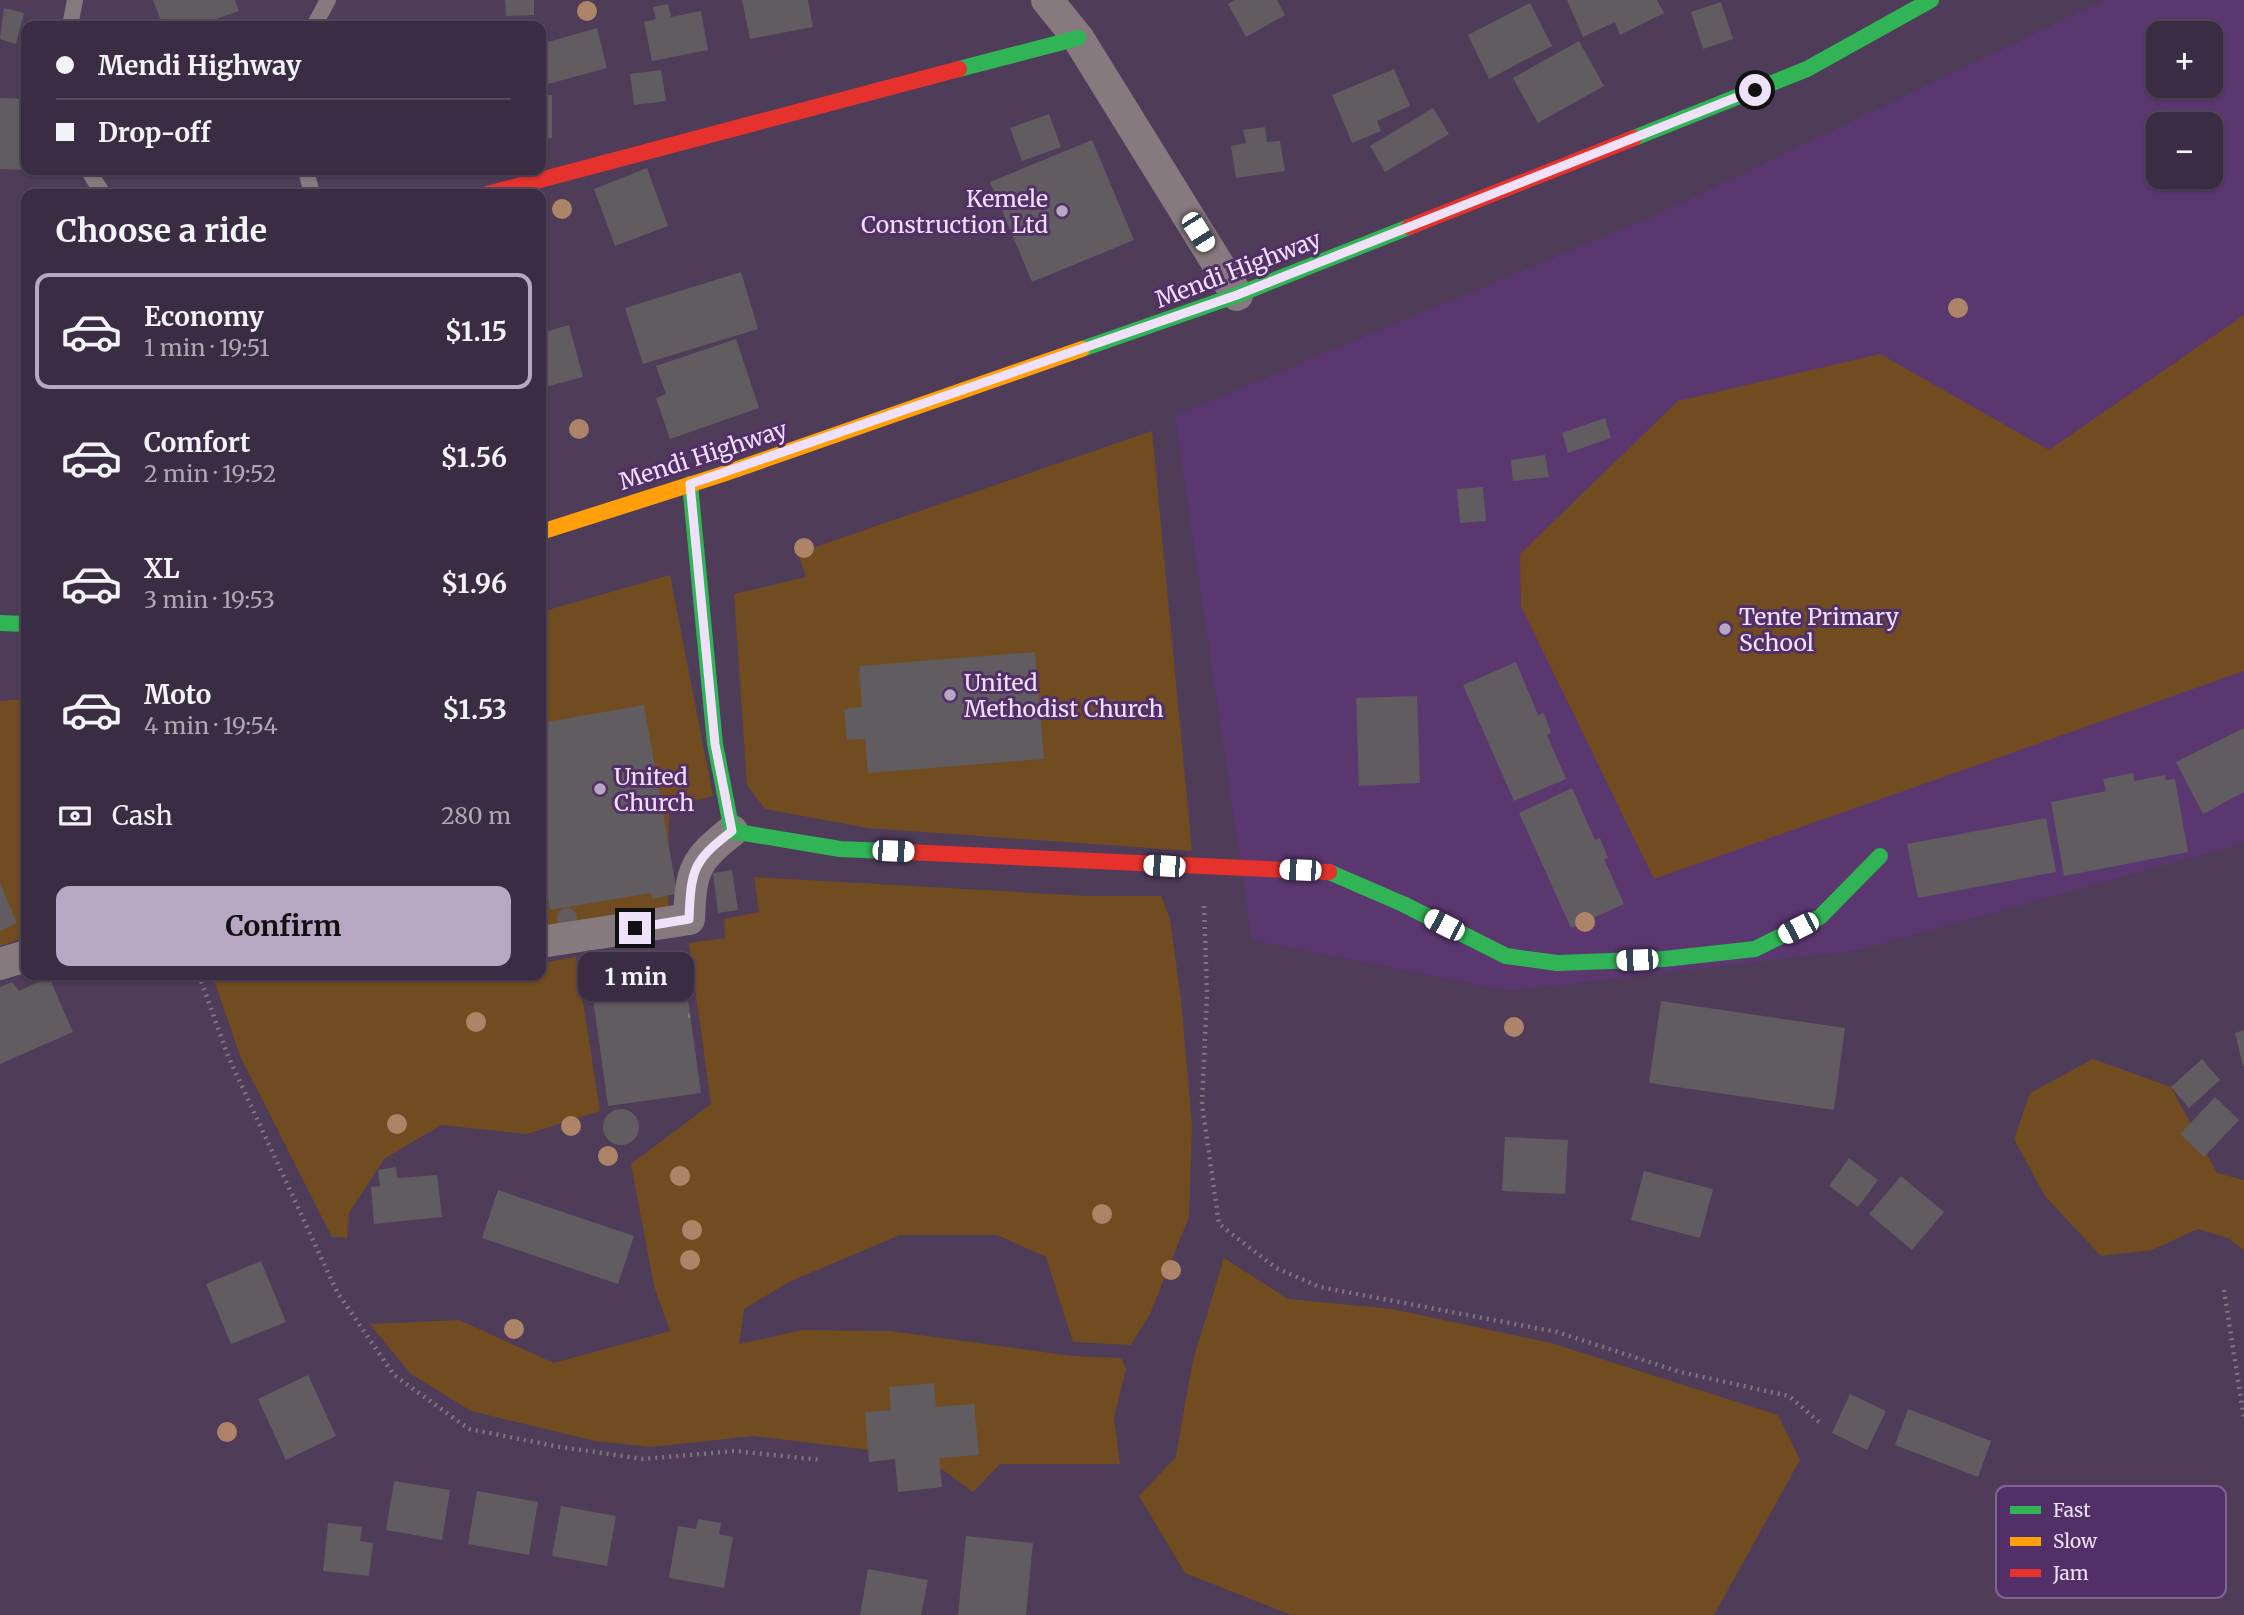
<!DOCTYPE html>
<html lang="en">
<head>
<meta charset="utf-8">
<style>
	:root { --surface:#3a2d43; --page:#45394e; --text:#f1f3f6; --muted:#aba8b2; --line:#54495c; --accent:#b7a7c2 }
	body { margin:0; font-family:Merriweather,serif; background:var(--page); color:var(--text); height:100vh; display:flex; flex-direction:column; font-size:26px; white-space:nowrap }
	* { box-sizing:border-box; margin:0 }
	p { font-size:23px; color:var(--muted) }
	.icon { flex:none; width:38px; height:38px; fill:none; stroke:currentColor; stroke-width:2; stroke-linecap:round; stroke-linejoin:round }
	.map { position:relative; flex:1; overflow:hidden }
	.side { position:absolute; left:21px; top:189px; width:525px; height:791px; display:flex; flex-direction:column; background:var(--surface); border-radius:14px; box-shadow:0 2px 5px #0004,0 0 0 2px var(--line) }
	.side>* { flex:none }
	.top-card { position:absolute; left:21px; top:21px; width:525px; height:154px; border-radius:14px; box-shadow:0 2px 5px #0004,0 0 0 2px var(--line); display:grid; align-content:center; height:154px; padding:0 35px; background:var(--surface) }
	.controls { position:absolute; left:2146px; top:21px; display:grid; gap:14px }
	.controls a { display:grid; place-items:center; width:77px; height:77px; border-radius:14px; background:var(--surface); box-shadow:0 2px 5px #0004,0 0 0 2px var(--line); font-size:35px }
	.end { position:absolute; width:32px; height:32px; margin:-16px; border:9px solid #f0e1fb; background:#111; box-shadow:0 0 0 4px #111 }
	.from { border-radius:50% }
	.bubble { position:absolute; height:49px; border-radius:14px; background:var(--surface); box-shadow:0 2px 5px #0004,0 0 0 2px var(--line); font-size:23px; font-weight:700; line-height:49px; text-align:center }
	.car { position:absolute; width:21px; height:42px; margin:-21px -10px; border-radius:9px; box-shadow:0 0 5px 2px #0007; background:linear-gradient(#fff 24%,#345 0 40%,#fff 0 76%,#345 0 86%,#fff 0) }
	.top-card b { display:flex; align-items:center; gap:24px; height:66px; font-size:26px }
	.top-card b+b { border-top:2px solid var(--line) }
	.top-card i { width:18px; height:18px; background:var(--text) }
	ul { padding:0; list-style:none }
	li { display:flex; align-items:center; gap:21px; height:116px; margin:0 14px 10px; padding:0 21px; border:4px solid transparent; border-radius:14px }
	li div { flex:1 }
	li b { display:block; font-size:26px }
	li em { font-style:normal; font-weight:700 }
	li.current { border-color:var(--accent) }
	li>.icon { width:63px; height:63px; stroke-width:1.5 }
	h2 { padding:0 35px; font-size:32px; line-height:84px }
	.pay { display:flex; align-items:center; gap:18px; height:77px; padding:0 35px; font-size:26px }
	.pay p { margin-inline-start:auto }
	.button { display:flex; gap:14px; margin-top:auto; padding:14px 35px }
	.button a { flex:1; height:80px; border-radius:14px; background:var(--accent); color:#111; font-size:28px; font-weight:700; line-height:80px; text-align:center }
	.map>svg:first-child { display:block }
</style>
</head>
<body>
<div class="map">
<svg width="2244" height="1615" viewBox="0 0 2244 1615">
	<rect width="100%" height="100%" fill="#4e3c59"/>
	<path fill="#5b3770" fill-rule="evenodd" d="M2105,0H2244V843L1859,950L1510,991L1252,940L1175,416L1661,213ZM2158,33H2210V86H2158ZM2158,124H2210V177H2158Z"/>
	<g fill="#714c20">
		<polygon points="2244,315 2244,671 1654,879 1521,606 1520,554 1678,401 1880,354 2049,450"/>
		<polygon points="1152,431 1192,851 868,828 765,809 747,785 734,594 806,577 798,553"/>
		<polygon points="670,575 713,796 669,807 668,912 541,934 541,612"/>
		<polygon points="26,699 26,937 0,946 0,701"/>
		<polygon points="754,877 1087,896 1161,896 1170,919 1181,999 1192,1126 1189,1217 1150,1314 1131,1345 1073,1342 1046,1257 997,1235 900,1235 789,1282 744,1309 739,1344 803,1330 890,1331 1072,1356 1121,1358 1126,1369 1114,1418 1120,1464 1000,1464 973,1492 943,1470 870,1450 753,1436 651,1447 595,1441 471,1411 411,1374 370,1324 459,1320 554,1363 670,1331 654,1286 631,1164 711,1104 689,943 725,938 724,919 759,912"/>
		<polygon points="576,957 600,1111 527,1134 441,1125 384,1159 349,1213 347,1238 332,1237 241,1058 212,975 541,975 541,963"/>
		<polygon points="2093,1059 2171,1087 2217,1173 2244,1180 2244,1250 2228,1238 2198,1229 2152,1250 2101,1256 2045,1196 2014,1139 2030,1093"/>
		<polygon points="1224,1258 1288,1299 1392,1309 1551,1343 1778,1415 1800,1460 1714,1615 1291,1615 1185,1573 1139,1496 1176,1457 1192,1364"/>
	</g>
	<g fill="#605c60">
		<polygon points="153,0 235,0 239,11 196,26 163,26"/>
		<polygon points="505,0 534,0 534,15 506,16"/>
		<polygon points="742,0 808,0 813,27 750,39"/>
		<polygon points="1235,0 1277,0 1285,15 1246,37 1228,4"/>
		<polygon points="1567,0 1657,0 1664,13 1620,35 1615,22 1583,37"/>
		<polygon points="1721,2 1733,39 1703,49 1691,12"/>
		<polygon points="1530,3 1552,46 1489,79 1468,35"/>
		<polygon points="668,4 671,17 701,11 708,50 652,61 644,22 656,19 653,7"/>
		<polygon points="4,8 24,13 16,44 0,39"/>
		<polygon points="597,28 607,68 548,84 541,60 541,44"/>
		<polygon points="1579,41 1604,86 1538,123 1513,78"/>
		<polygon points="1394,69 1410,106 1377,121 1381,131 1352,143 1332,95"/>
		<polygon points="661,70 666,101 634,105 630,74"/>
		<polygon points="541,95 552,95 552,138 541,139"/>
		<polygon points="0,98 26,99 26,170 0,169"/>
		<polygon points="1433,108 1449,134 1385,172 1370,146"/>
		<polygon points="1049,114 1061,147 1022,161 1010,128"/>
		<polygon points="1265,127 1267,142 1280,141 1285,171 1236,178 1231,146 1246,143 1243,130"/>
		<polygon points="1092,140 1134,240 1032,282 990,182"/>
		<polygon points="647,168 668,226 615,246 594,189"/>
		<polygon points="741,272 758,329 643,364 625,308"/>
		<polygon points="569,325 583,377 541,388 541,333"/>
		<polygon points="736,339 759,408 670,439 656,398 666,394 656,366"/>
		<polygon points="1605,418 1611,438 1568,453 1562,433"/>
		<polygon points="1545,455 1549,477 1513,481 1511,460"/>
		<polygon points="1483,487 1486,521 1460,523 1457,489"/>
		<polygon points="1035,652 1044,759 868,773 865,739 847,740 844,709 862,707 859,666"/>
		<polygon points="1516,662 1538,715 1544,713 1551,733 1547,735 1566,779 1514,801 1463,685"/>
		<polygon points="1417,696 1420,783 1359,786 1356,698"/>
		<polygon points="644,705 676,887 675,894 652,899 651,893 550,910 541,854 541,723"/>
		<polygon points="2244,728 2244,792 2203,814 2176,762"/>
		<polygon points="2133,773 2134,781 2165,775 2166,780 2175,779 2188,852 2064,876 2051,802 2106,791 2103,779"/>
		<polygon points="1572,788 1595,840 1600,838 1608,858 1604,859 1624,904 1571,928 1519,813"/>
		<polygon points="2046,818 2056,872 1918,898 1907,844"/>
		<polygon points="732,870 738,910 718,913 713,873"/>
		<polygon points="0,883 17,923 0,931"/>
		<circle cx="567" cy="918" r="10"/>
		<polygon points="682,956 701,1093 608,1106 589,970"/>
		<polygon points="49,977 73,1032 0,1064 0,987 12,982 19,991"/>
		<polygon points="1661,1001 1845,1028 1834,1110 1649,1083"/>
		<polygon points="2244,1030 2244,1066 2243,1066 2235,1033"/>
		<polygon points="2202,1059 2220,1080 2189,1108 2171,1087"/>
		<polygon points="2215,1097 2239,1120 2204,1157 2180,1134"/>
		<circle cx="621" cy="1127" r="18"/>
		<polygon points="1505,1137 1568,1140 1565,1194 1502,1191"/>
		<polygon points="1849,1158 1878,1180 1858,1207 1829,1186"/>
		<polygon points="396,1167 397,1178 437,1175 442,1217 374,1224 371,1187 380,1186 378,1170"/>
		<polygon points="1644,1171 1713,1189 1700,1238 1631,1220"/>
		<polygon points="1901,1176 1944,1212 1912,1250 1869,1214"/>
		<polygon points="498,1190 634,1236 618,1284 482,1238"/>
		<polygon points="261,1261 286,1322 231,1344 206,1284"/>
		<polygon points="308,1375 336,1436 286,1460 258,1399"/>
		<polygon points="934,1383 936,1407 974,1404 979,1455 939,1458 942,1487 898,1492 895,1459 869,1462 865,1412 891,1410 889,1387"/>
		<polygon points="1850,1394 1886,1411 1867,1450 1832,1433"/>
		<polygon points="1908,1409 1991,1441 1978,1477 1895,1445"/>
		<polygon points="394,1481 450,1490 442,1540 386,1530"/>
		<polygon points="477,1491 538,1502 529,1555 468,1544"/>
		<polygon points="561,1506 616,1516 607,1566 552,1556"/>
		<polygon points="698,1519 721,1523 719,1534 733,1537 724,1588 669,1578 678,1526 696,1529"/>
		<polygon points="328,1523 362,1527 360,1541 373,1543 369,1576 323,1571"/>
		<polygon points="966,1536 1033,1543 1026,1615 958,1615"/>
		<polygon points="868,1569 928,1580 921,1615 860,1615"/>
	</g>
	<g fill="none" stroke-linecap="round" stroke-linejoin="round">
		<g stroke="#80747e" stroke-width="4.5" stroke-dasharray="2 5" stroke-linecap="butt">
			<polyline points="541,724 541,725"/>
			<polyline points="1204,906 1207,994 1202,1104 1219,1224 1276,1268 1320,1287 1557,1332 1680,1372 1789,1396 1819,1422"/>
			<polyline points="199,975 228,1056 337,1292 394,1375 469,1429 560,1447 643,1459 735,1451 821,1460"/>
			<polyline points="688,1016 692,1015"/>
			<polyline points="2224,1290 2244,1418"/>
		</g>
		<g stroke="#877a7f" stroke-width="16">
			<polyline points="70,26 75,0"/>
			<polyline points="314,26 328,0"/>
			<polyline points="88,170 103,194"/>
			<polyline points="306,170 312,194"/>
		</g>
		<g stroke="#877a7f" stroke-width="32">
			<polyline points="1047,0 1078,38 1237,295"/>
			<path d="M541,942L689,919C691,870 694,861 732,831"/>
			<polyline points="0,964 26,956"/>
		</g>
		<g stroke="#30b455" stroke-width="16">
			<polyline points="959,69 1078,38"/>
			<polyline points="1634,138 1807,69 1931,0"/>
			<polyline points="1082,349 1237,295 1409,227"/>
			<polyline points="690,484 715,744 732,831 840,849 885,851"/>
			<polyline points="0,623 26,624"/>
			<polyline points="1329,872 1403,904 1506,956 1557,963 1664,959 1755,949 1820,917 1880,856"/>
		</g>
		<polyline stroke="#ff9f0a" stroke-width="16" points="541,532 720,475 1082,349"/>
		<g stroke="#e5322d" stroke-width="16">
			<polyline points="487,194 959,69"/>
			<polyline points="1409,227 1634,138"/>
			<polyline points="885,851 1329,872"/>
		</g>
	</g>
	<g fill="#ad8468">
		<circle cx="587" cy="11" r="10"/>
		<circle cx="562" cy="209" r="10"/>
		<circle cx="1958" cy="308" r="10"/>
		<circle cx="579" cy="429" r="10"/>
		<circle cx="804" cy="548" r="10"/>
		<circle cx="1585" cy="922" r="10"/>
		<circle cx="476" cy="1022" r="10"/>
		<circle cx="1514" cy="1027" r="10"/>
		<circle cx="397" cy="1124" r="10"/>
		<circle cx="571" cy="1126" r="10"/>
		<circle cx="608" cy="1156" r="10"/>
		<circle cx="680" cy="1176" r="10"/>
		<circle cx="1102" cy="1214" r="10"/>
		<circle cx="692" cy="1230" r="10"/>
		<circle cx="690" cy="1260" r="10"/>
		<circle cx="1171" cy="1270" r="10"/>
		<circle cx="514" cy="1329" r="10"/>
		<circle cx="227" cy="1432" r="10"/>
	</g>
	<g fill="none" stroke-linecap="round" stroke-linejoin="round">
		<path stroke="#f0e1fb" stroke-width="9" d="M635,928L689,919C691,869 693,861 732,831L715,744L690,484L1237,295L1755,90"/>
	</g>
	<g fill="#b7a7c2" stroke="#522f66" stroke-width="2.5">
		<circle cx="1062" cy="211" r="7"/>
		<circle cx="1725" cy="629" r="7"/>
		<circle cx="950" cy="695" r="7"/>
		<circle cx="600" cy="789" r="7"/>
	</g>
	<g text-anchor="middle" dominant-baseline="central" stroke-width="6" stroke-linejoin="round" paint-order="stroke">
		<g font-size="23" fill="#f0e1fb" stroke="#522f66" text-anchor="start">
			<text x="1048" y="198" text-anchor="end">Kemele<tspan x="1048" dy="26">Construction Ltd</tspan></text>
			<text x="1739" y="616">Tente Primary<tspan x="1739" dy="26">School</tspan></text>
			<text x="964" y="682">United<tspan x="964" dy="26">Methodist Church</tspan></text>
			<text x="614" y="776">United<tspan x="614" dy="26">Church</tspan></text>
		</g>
		<g font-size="23" fill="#f0e1fb" stroke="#522f66">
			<text transform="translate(1238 269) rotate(-21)">Mendi Highway</text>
			<text transform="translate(703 455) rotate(-18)">Mendi Highway</text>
		</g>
	</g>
	<rect x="1996" y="1486" width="230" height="112" rx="10" fill="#522f66" stroke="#816493" stroke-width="2"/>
	<rect x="2010" y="1506" width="31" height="8" fill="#30b455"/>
	<rect x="2010" y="1537" width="31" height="9" fill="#ff9f0a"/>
	<rect x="2010" y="1569" width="31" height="8" fill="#e5322d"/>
	<g font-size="19" fill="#f0e1fb">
		<text x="2053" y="1517">Fast</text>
		<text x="2053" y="1548">Slow</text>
		<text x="2053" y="1580">Jam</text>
	</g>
</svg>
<div class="controls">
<a>+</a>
<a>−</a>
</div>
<i class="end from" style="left:1755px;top:90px"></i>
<i class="end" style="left:635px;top:928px"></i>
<div class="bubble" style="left:578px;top:952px;width:116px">1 min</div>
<i class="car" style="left:1198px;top:232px;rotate:148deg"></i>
<i class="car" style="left:893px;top:851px;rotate:92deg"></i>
<i class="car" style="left:1164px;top:866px;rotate:274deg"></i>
<i class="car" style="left:1300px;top:870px;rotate:272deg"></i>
<i class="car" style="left:1444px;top:925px;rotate:297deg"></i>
<i class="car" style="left:1798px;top:928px;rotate:243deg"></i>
<i class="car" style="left:1637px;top:960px;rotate:268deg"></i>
<div class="top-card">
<b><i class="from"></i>Mendi Highway</b>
<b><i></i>Drop-off</b>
</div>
<section class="side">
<h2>Choose a ride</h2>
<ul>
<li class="current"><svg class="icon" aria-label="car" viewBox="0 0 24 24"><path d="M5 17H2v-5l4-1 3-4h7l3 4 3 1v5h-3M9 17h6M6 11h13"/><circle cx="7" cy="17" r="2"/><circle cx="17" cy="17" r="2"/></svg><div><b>Economy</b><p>1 min · 19:51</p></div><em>$1.15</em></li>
<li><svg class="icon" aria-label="car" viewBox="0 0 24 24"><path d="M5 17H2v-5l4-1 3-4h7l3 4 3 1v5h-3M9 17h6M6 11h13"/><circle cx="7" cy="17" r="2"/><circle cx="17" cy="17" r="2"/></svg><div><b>Comfort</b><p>2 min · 19:52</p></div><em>$1.56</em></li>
<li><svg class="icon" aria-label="car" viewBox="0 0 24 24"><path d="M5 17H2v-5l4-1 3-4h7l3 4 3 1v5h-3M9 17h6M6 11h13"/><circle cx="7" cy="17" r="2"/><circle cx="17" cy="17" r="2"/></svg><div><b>XL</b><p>3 min · 19:53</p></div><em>$1.96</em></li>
<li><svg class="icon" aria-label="car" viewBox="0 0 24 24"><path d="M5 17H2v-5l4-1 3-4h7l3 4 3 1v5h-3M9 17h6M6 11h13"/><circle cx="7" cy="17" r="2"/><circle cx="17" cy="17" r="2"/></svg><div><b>Moto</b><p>4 min · 19:54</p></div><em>$1.53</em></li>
</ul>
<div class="pay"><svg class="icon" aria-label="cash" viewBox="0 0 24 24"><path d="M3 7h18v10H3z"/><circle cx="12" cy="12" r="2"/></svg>Cash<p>280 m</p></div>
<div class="button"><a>Confirm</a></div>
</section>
</div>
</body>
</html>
